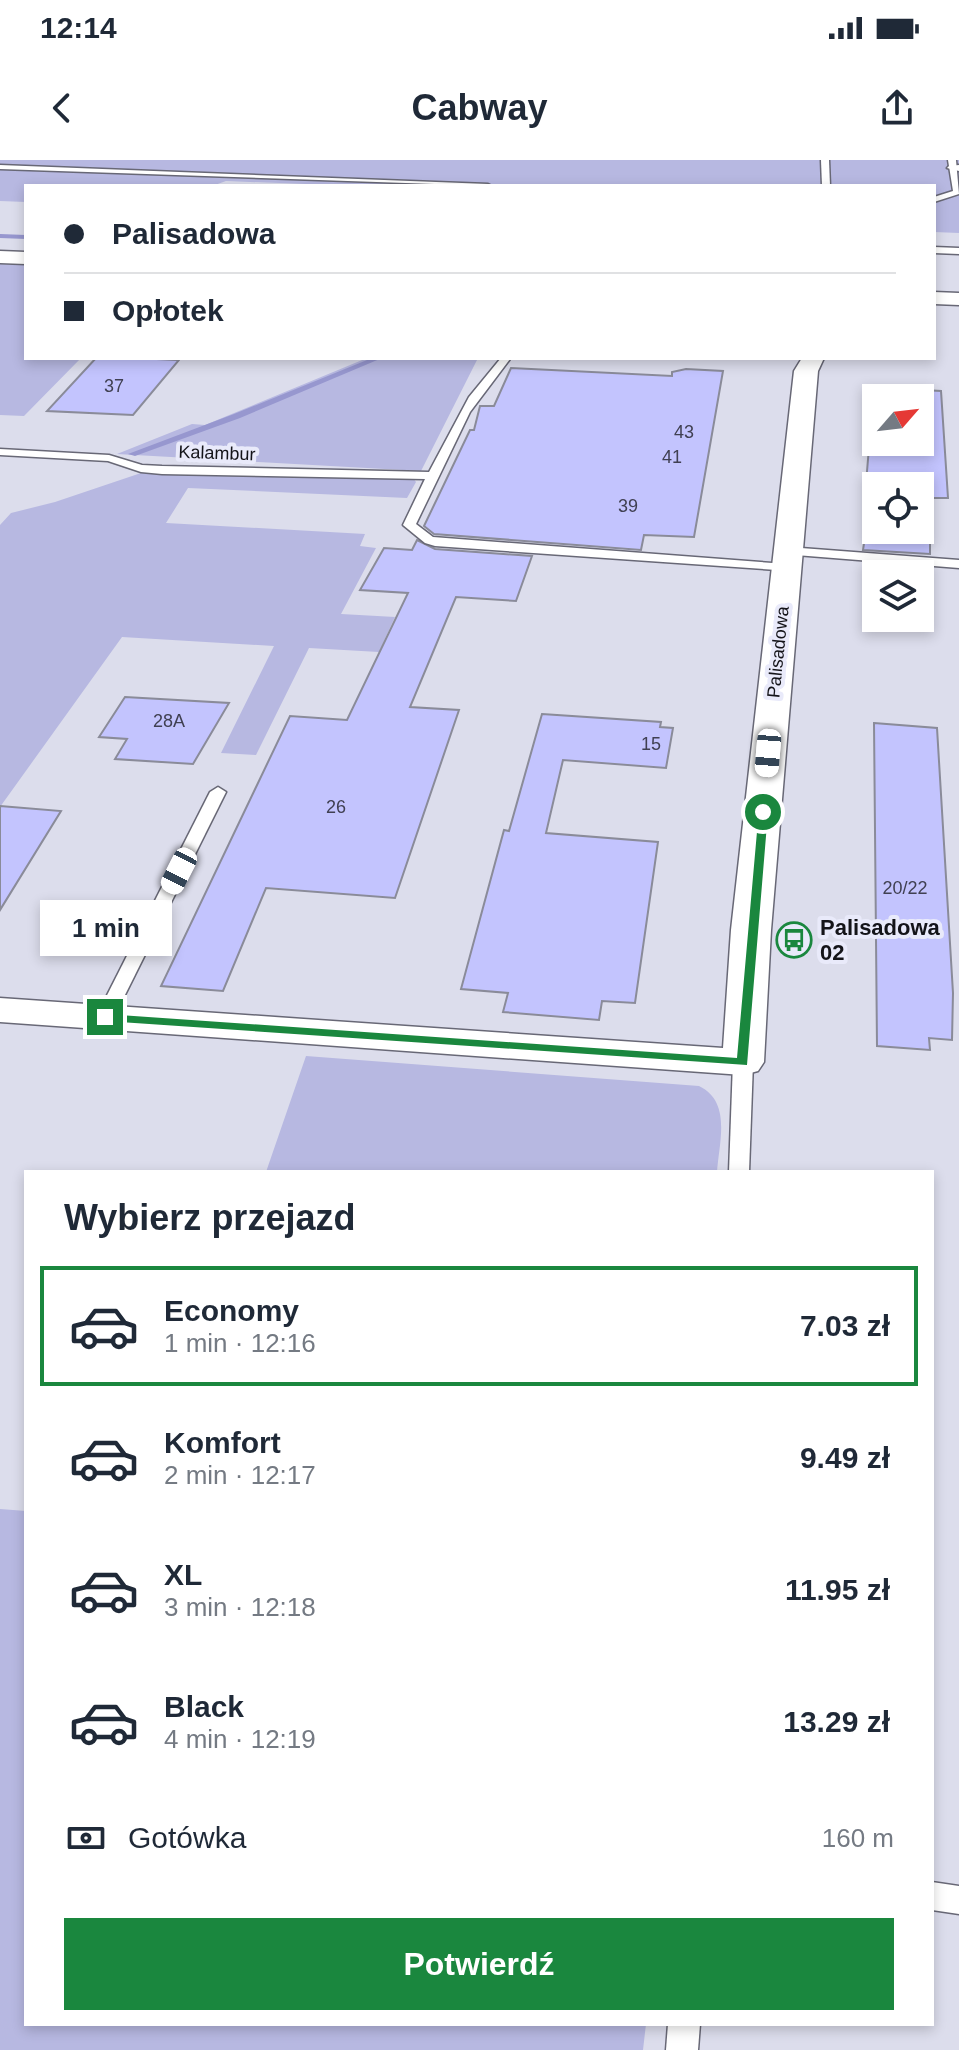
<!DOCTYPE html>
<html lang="pl">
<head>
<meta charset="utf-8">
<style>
	:root { --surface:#fff; --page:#f6f6f7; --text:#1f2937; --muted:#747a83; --line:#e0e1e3; --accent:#1a873e }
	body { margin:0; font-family:Arial,sans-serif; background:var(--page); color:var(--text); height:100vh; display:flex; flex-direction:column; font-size:30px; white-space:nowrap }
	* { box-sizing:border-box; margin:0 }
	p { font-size:26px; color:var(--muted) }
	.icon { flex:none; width:44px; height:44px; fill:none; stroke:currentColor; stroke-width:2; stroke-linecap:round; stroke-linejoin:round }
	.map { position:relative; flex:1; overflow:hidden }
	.side { position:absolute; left:24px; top:1010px; width:910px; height:856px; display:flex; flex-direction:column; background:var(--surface); border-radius:0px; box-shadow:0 4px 12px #0003 }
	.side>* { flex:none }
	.banner { position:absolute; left:24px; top:24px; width:912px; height:176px; border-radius:0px; box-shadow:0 4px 12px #0003; display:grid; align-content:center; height:176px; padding:0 40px; background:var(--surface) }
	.needle { width:52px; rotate:62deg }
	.buttons { position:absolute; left:862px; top:224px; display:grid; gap:16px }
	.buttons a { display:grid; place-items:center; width:72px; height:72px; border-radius:0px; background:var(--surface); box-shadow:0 4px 12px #0003; font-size:40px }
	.end { position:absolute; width:36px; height:36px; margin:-18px; border:10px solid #1a873e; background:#fff; box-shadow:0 0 0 4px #fff }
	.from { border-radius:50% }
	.bubble { position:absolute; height:56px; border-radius:0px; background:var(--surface); box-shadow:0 4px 12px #0003; font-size:26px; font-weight:700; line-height:56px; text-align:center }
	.car { position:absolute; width:24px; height:48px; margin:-24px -12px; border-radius:10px; box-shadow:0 0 6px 2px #0007; background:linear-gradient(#fff 24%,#345 0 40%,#fff 0 76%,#345 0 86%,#fff 0) }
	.banner b { display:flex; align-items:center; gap:28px; height:76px; font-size:30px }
	.banner b+b { border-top:2px solid var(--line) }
	.banner i { width:20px; height:20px; background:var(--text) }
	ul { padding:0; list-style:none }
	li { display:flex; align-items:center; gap:24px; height:120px; margin:0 16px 12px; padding:0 24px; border:4px solid transparent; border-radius:0px }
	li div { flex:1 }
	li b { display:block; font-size:30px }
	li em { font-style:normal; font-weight:700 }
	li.current { border-color:var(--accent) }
	li>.icon { width:72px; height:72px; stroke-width:1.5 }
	h2 { padding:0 40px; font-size:36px; line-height:96px }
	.pay { display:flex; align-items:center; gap:20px; height:88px; padding:0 40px; font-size:30px }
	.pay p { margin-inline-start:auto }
	.button { display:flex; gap:16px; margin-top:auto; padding:16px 40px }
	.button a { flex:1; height:92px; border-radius:0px; background:var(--accent); color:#fff; font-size:32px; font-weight:700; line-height:92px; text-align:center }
	.status { display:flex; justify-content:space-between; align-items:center; height:56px; padding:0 40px; background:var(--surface); direction:ltr }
	.status svg { height:22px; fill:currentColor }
	header { display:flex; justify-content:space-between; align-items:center; height:104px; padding:0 40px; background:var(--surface); font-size:36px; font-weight:700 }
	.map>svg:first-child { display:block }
</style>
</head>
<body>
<div class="status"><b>12:14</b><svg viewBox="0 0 49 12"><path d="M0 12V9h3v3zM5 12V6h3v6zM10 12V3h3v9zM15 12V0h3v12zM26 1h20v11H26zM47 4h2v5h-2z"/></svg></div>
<header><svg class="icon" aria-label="back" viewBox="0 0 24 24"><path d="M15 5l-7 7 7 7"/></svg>Cabway<svg class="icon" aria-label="share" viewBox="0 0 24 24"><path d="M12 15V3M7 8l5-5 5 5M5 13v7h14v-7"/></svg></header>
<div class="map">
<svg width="959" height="1890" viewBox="0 0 959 1890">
	<rect width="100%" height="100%" fill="#dcddec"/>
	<g fill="#b7b8e1">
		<polygon points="0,0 959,0 959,73 934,72 934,26 357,26 226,21 212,26 26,26 26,42 0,41"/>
		<polygon points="0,104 26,105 26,198 81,198 24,256 0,255"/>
		<polygon points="367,198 478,198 421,311 117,294 192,264 205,265"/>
		<polygon points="141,313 413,318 416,322 407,338 188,328 166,363 365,374 360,386 376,388 341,454 395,457 379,492 309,488 256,595 221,593 274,486 122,477 0,647 0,365 11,353 55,342"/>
		<path d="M306,896L699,926C732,942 719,982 717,1012H266Z"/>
		<polygon points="0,1349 26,1351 26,1864 646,1864 643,1890 0,1890"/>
	</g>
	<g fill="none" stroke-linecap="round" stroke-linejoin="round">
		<g fill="#9797cf" fill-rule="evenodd">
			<polygon points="0,74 26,75 26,79 0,78"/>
			<polygon points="372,198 382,198 240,258 135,296 128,294 234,254"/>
		</g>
	</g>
	<g fill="#c3c4fe" stroke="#8a8b99" stroke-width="2" fill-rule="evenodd">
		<polygon points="96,198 134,198 179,200 133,255 47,251"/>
		<polygon points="511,208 672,216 672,212 686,209 723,211 694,377 644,375 641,390 434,374 424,366 470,270 474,270 480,246 494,246"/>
		<path d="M886,228L941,231L948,338H930V394L863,390L873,324L866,323L871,264H876V282H920V238H885ZM876,326H920V370H876Z"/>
		<polygon points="417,380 435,389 532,396 516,441 456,437 410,547 459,550 395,738 266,728 223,831 161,826 290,556 347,560 408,433 360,430 384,388 412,390"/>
		<polygon points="125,537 229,543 193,604 115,599 127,579 99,577"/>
		<polygon points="542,554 661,562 660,567 673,568 666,608 563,600 546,673 658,682 635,843 602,841 599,860 503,852 508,833 461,829 504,670 509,671"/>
		<polygon points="874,563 937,568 953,833 952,880 929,878 930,890 877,886"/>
		<polygon points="0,646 61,651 0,750"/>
	</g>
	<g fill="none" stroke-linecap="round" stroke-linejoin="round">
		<defs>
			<g id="service">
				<polygon points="821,0 829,0 830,26 822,26"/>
				<polygon points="948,0 956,0 959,34 934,42 934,37 953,31"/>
				<polygon points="0,5 488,24 492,26 0,9"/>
				<polygon points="934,87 959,88 959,94 934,93"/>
				<polygon points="501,198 510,199 470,252 416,364 433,377 786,404 791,405 791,411 435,386 425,383 403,365 425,319 162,314 141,312 108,301 0,295 0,289 109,295 142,305 162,306 429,312 469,237"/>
				<polygon points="788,387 959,400 959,408 783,394 782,391"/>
				<polygon points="218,627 226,632 114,857 105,863 98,861 96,857 210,632"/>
				<polygon points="743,896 753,902 749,1012 729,1012 733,902"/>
				<polygon points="932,1722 959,1726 959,1754 932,1750"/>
				<polygon points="668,1864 700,1864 698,1890 666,1890"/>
			</g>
			<polygon id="pedestrian" points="959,5 959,11 947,8 949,6"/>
			<g id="tertiary">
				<polygon points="0,91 26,92 26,104 0,103"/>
				<polygon points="934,132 959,133 959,145 934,144"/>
				<polygon points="802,198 824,198 818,211 771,770 764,902 758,911 743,915 0,862 0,838 723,888 731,770 794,211"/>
			</g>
		</defs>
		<use href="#service" stroke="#686876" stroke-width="3"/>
		<use href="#pedestrian" stroke="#686876" stroke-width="3"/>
		<use href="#tertiary" stroke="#686876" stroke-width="3"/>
		<use href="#service" fill="#fff" fill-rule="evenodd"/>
		<use href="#pedestrian" fill="#fff" fill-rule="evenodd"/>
		<use href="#tertiary" fill="#fff" fill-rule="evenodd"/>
	</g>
	<polygon fill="#1a873e" points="759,649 768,652 747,905 105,861 99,857 105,854 737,898"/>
	<defs>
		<symbol id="bus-ring" viewBox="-11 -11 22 22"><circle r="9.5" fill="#e9eafa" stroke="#1a873e" stroke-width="1.5"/><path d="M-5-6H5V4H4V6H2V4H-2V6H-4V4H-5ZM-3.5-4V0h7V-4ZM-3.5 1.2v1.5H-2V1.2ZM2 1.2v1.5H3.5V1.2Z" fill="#1a873e"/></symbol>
	</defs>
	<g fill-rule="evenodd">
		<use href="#bus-ring" x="774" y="760" width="40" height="40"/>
	</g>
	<g text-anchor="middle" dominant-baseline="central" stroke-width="8" stroke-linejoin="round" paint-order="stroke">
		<g font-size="18" fill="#404052">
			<text x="114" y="226">37</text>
			<text x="684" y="272">43</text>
			<text x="672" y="297">41</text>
			<text x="628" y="346">39</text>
			<text x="169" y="561">28A</text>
			<text x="651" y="584">15</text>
			<text x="336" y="647">26</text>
			<text x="905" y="728">20/22</text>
		</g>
		<g font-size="18" fill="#141419" stroke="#e9eafa">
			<text transform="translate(217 293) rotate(2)">Kalambur</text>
			<text transform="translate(778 492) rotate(-84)">Palisadowa</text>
		</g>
		<g font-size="22" font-weight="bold" fill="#141419" stroke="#e9eafa" text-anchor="start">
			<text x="820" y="767">Palisadowa<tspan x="820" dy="25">02</tspan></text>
		</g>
	</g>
</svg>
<div class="buttons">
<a><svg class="needle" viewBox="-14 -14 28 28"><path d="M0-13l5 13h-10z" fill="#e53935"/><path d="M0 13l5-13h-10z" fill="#747a83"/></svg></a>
<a><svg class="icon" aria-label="locate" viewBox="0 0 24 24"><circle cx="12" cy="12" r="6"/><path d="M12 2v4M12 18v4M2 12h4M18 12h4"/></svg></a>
<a><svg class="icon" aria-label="layers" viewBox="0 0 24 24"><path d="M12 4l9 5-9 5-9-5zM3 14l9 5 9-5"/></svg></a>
</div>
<i class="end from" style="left:763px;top:652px"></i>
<i class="end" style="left:105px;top:857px"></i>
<div class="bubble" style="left:40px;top:740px;width:132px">1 min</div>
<i class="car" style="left:768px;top:593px;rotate:185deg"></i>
<i class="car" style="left:179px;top:711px;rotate:207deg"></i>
<div class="banner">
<b><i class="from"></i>Palisadowa</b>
<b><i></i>Opłotek</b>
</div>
<section class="side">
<h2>Wybierz przejazd</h2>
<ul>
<li class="current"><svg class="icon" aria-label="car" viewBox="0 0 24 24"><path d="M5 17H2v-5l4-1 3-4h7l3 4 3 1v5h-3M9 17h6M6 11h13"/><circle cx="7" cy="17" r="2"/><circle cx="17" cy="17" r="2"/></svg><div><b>Economy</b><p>1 min · 12:16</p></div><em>7.03 zł</em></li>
<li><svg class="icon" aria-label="car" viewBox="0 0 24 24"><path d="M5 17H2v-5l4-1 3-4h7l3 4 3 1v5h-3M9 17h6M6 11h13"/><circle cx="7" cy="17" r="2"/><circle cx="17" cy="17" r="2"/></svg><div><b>Komfort</b><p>2 min · 12:17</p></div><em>9.49 zł</em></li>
<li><svg class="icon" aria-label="car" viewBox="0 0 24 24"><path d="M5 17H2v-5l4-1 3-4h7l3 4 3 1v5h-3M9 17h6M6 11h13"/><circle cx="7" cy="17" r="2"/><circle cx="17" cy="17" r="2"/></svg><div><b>XL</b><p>3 min · 12:18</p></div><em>11.95 zł</em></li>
<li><svg class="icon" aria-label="car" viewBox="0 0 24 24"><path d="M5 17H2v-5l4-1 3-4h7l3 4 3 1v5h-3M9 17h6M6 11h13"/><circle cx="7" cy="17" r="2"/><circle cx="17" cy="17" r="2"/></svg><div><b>Black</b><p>4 min · 12:19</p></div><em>13.29 zł</em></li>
</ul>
<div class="pay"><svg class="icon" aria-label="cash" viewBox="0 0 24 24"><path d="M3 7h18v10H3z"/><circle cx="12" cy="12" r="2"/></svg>Gotówka<p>160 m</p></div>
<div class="button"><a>Potwierdź</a></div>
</section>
</div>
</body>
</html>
